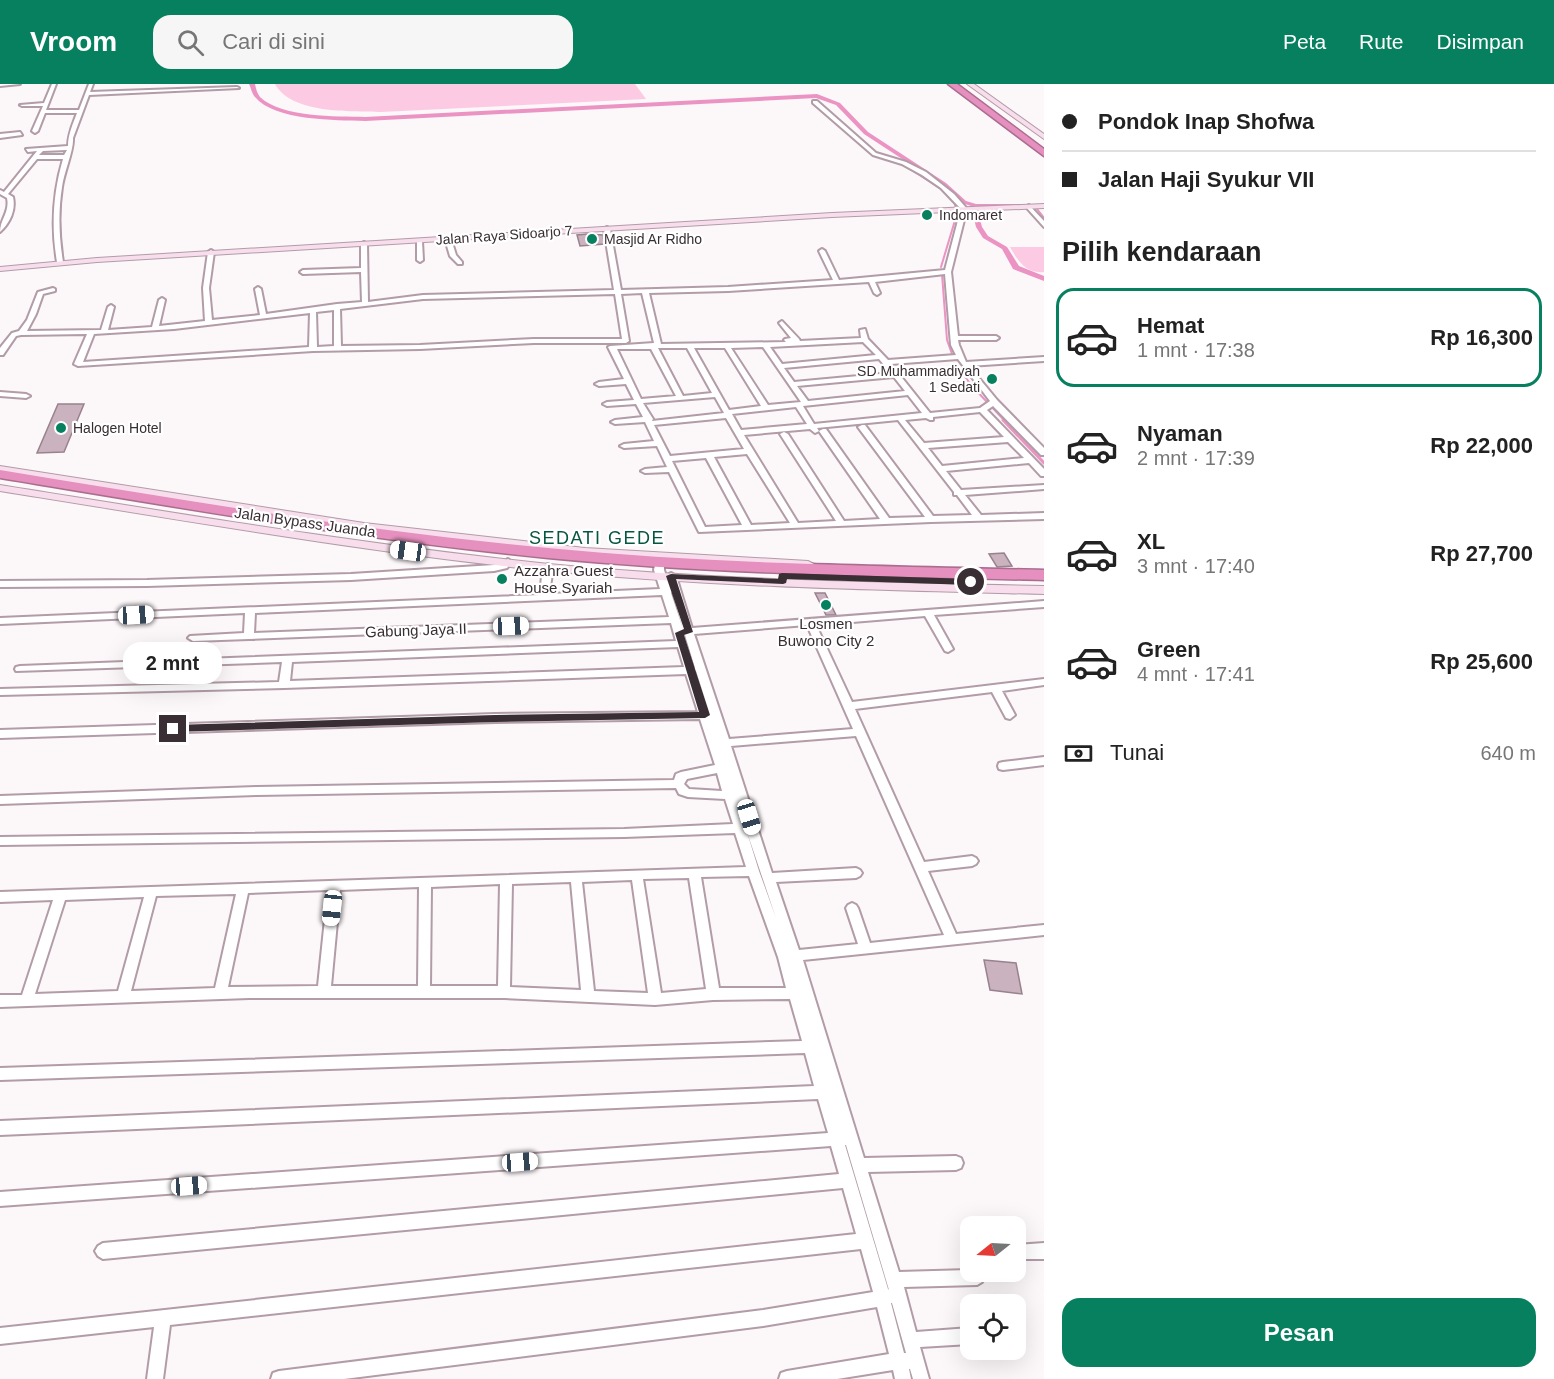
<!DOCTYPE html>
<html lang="id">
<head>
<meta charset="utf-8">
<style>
	:root { --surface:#fff; --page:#f6f6f6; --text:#222; --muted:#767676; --line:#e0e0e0; --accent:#07805f }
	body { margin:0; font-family:Helvetica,sans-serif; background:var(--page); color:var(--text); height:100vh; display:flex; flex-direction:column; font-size:22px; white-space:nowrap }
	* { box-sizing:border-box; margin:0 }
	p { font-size:20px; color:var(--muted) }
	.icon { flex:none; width:33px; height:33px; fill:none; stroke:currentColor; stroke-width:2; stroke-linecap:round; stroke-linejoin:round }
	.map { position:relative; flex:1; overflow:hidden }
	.side { display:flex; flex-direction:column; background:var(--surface); width:510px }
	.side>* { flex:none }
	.guide { display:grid; align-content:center; height:132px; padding:0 18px; background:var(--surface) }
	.needle { width:39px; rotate:252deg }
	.tools { position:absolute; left:960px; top:1132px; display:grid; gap:12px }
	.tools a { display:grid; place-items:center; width:66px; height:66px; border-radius:12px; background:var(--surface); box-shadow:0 6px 24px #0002; font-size:30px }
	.end { position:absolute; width:27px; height:27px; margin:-14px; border:8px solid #382e33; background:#fff; box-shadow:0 0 0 3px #fff }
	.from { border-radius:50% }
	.bubble { position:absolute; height:42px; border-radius:18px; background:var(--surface); box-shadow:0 6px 24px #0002; font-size:20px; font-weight:700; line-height:42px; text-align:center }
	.car { position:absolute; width:18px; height:36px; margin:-18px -9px; border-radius:8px; box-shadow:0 0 4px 2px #0007; background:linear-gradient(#fff 24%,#345 0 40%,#fff 0 76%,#345 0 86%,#fff 0) }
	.guide b { display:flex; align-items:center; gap:21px; height:57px; font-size:22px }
	.guide b+b { border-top:2px solid var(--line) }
	.guide i { width:15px; height:15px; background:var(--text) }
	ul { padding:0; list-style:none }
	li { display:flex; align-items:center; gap:18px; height:99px; margin:0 12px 9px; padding:0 6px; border:3px solid transparent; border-radius:18px }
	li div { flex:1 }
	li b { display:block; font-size:22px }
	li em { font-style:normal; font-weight:700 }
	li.active { border-color:var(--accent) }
	li>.icon { width:54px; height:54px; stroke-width:1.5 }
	h2 { padding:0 18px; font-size:27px; line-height:72px }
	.pay { display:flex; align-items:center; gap:15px; height:66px; padding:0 18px; font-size:22px }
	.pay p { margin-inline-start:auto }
	.primary-button { display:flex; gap:12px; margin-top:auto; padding:12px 18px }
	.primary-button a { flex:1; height:69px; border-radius:18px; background:var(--accent); color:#fff; font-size:24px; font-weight:700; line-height:69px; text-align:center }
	header { display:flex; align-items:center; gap:36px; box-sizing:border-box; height:84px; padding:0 30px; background:var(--accent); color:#fff }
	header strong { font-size:28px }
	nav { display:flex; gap:33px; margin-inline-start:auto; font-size:21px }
	.search { width:420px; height:54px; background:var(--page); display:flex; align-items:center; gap:15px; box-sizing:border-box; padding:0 21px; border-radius:18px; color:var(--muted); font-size:22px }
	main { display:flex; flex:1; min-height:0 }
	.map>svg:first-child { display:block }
</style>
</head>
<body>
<header>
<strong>Vroom</strong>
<div class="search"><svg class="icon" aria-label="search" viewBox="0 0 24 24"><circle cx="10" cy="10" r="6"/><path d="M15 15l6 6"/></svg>Cari di sini</div>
<nav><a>Peta</a><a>Rute</a><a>Disimpan</a></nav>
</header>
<main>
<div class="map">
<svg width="1044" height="1295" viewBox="0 0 1044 1295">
	<rect width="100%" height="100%" fill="#fcf7f9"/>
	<g fill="#fccae3">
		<path d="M275,0H635L646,15L381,28C351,27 291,30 275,0Z"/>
		<path d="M1010,163H1044V188C1026,190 1018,177 1010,163Z"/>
	</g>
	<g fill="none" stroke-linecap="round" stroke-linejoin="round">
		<g stroke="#eb93c3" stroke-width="2">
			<polyline points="919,83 910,85 946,108"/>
			<polyline points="974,121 1027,121"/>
			<polyline points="1037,125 1044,134"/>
			<polyline points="941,183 956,133 955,118"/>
			<polyline points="942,190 947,256 952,270"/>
			<polyline points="956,280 971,301 1005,337"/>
		</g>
		<polyline stroke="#eb93c3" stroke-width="3" points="1003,336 1044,379"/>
		<path fill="#eb93c3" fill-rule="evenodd" d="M249,0H255C256,5 257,9 260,13C282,34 336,32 365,33L817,10L840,19L868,48L946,99L966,117L976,120L982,143L988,152L1007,163L1019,182L1044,192V197L1013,185L1002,165L983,154L976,143L971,122L962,119L942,101L864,50L836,21L816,14L365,37C336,36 275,37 255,13C252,10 251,4 249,0Z"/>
	</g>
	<g fill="#cab3be" stroke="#98828d" stroke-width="1.5">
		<polygon points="587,150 603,151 604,160 580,162 577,151"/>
		<polygon points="58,320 84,320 64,368 37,369"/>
		<polygon points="1004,469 1012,482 997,483 989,470"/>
		<polygon points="815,509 825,509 836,531 826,531"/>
		<polygon points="984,876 1016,879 1022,910 990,906"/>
	</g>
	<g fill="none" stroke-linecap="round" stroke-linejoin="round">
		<defs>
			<g id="street">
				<polygon points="0,0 20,0 0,2"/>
				<path d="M52,0H56L46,26H79L89,0H93L90,8L237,3L239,4L89,11L73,54C74,66 64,88 62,103C58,128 59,153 63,178L60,180L57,178C51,143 53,109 63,75H37L8,110L13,113C16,126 10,139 0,148C0,135 10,128 7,114L0,110V106L4,108L37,67L28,68L26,65L68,62C68,50 73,40 77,29H45L38,47L35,49L32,47L43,22H22L20,21L44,19ZM67,66L64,71H39L43,67Z"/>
				<path d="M813,17H817L876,69L906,78L926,88L954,110L968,126L966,128L951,188L958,252H996L999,254L996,256H958L959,261L966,278L1044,273V277L969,282L997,316L1044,364V371H1041L993,322L987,326L1044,385V392H1041L1029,379L946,387L961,406L1044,401V405L965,411L981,431L1044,429V435L931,438L699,448L669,388L645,389L641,387L645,385L667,383L657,362L624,364L620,362L624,360L654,357L645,338L615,340L611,338L615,336L643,333L636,320L607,322L603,320L607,318L634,316L626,300L599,302L595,300L599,298L624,295L608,263L610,262L654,259L642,209L621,210L629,257L626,259H534L420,265L313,267L78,282L74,280L87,250L21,251L16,252L3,271H0V264L12,249L19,247L27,236L38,208L53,204L55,205V207L43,210L36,230L27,247L101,246L108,223L111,221L114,223L108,246L152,243L159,216L162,214L165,216L159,242L205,237L203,204L208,168L211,166L214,168L209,204L212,236L260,231L255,205L258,203L261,205L266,230L337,220L362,218L361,188L303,190L300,188L303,186L361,184V160L364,158L367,160L368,218L423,211L614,206L604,145L607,143L610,145L621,206L728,203L833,196L819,167L822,165L825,167L839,196L945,186L961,125L941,104L922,91L902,80L873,71L813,19ZM945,190L951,261L956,271L888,276L868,255L865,245L860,246L861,254L800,257L799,255L782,237L779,239L791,254L785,255L784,256L786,258L661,260L649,209L728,207L869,198L874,209L877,211L880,209L875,198ZM615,210L622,255H534L420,261L341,262L340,225L423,215ZM334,226V262L317,263L316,228ZM310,229L309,263L83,278L94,250L174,245ZM863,258L876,271L782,280L770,263ZM763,263L801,318L768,321L731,264ZM658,264H687L712,309L683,312ZM694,264H725L761,322L729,326ZM617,265H651L676,312L641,315ZM879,275L891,289L794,298L784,284ZM958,275L990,317L980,324L930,329L891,280ZM894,293L905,307L808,317L797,302ZM908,311L922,329L814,340L803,322ZM715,313L724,329L652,337L653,335L643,319ZM796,323L807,340L741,346L732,330ZM980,328L1004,353L924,359L905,336L926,334L930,336H933V333ZM726,334L744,365L670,372L654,341ZM898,336L954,408V411H957L972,431L933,432L865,341H862L858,343L925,433L889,434L826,345H823L819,347L880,435L844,437L788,350L784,348L780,350L836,437L798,439L744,351L810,345L815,349L819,347L817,344ZM1008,358L1024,374L942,382L928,364ZM747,370L790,439L751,441L714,373ZM706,374L742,441L705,443L672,377Z"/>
				<polygon points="20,48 22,51 0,54 0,50"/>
				<polygon points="1029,121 1044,137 1044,143 1026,123"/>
				<polygon points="448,153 451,155 456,171 462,178 462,180 458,180 450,172 445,155"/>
				<polygon points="417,156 422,157 423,176 420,178 417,176"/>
				<polygon points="0,308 26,310 30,312 26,314 0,312"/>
				<path d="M660,473L664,476V486L671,508L666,492L671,489L676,492L692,544L1044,517V523L934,531L953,565L948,568L945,567L925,532L816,541L852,618L1044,595V601L1002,607L1015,631L1010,635L1006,634L992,608L855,625L924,778L972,772L976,774L978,777L976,780L972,782L928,787L956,850L1044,841V851L803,876L864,1074L956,1072L961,1074L963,1079L961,1084L956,1086L868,1088L899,1188L969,1186L970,1183V1188H984L985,1193L982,1198L977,1201L904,1203L916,1248L970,1244V1260L920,1263L929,1295H913L910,1285H909L911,1295H895L893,1286L837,1295H779L781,1289L787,1287L889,1270L877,1223L763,1242L344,1295H271L273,1289L279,1287L763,1226L873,1208L861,1165L170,1241L163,1295H147L154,1243L0,1260V1244L856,1150L843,1104L103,1175L98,1172L95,1167L98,1162L103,1159L839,1090L831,1062L0,1122V1108L828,1049L818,1015L0,1051V1037L814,1002L805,969L0,996V984L802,957L790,915L713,916L655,921L504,914H249L0,923V911H22L53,816L0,818V808L746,783L735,749L624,753L0,761V753L624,745L733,740L725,715L688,713L679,710L676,704L257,711L0,720V712L257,703L674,696L676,690L681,688L715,681L700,635L495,638L0,654V646L495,630L698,628L686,590L284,604L0,611V605L279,598L282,578L16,587L15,585L16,583L20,582L676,557L671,539L193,557L188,554L190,552L244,549L245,529L0,540V534L540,511L543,483L548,480L553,483L549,510L660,505L654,486L656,476ZM672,508L683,545L671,509ZM662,511L669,533L254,549L255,529ZM807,541L853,645L729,655L694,550ZM684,551H685L695,584L694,583ZM678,563L684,583L290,597L292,578ZM696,587L709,627L696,588ZM856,652L944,851L870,859L858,824L856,821L852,819L848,821L846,824L858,860L799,866L776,798L856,794L860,792L862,789L860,786L856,784L772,789L731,662ZM717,689L722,707L689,705L684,700L687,695ZM746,745L776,834L759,787ZM749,792L778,873L786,904H719L701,793ZM689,794L706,905L661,909L643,795ZM632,796L648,909L594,907L582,798ZM571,798L581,906L510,903L512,800ZM500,800L498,902H430L431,803ZM419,803L418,902H331L340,806ZM328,806L318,902L228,903L248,809ZM236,810L215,904L131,907L156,812ZM144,813L118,907L35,910L65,816ZM845,1061H846L889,1206L888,1205ZM891,1219H892L906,1269H904Z"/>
				<polygon points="508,475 512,478 507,484 494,487 351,496 147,502 0,503 0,497 147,496 351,490 494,481 501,480"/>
				<polygon points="1044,673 1044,681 1003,686 999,685 998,682 999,679 1003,678"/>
				<polygon points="1044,1159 1044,1175 1016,1175 1016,1161"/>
				<polygon points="970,1161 970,1179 965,1176 962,1171 965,1164"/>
			</g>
			<g id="secondary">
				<polygon points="967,0 974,0 1044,50 1044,55"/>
				<polygon points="1044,120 1044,124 832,133 97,178 0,187 0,183 97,174 832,129"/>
				<polygon points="0,382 364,439 585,464 808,477 814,480 808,483 585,470 364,445 0,388"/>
				<path d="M0,401C182,430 365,461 549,480C713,496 879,499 1044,502V510C879,506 713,503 548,487C365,468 182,436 0,407Z"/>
			</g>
			<g id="highway">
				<polygon points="948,0 957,0 1044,65 1044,72"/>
				<path d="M0,386C182,416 365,447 548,464C713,480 879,482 1044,486V496C879,492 713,490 548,474C365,456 182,424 0,394Z"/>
			</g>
		</defs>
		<use href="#street" stroke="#b29ca7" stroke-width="4"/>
		<use href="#secondary" stroke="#b29ca7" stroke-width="2"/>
		<use href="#highway" stroke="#a96e8e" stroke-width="3"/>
		<use href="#street" fill="#fff" fill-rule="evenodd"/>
		<use href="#secondary" fill="#f8deec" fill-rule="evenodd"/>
		<use href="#highway" fill="#e690bf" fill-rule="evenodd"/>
	</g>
	<polygon fill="#382e33" points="782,489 971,495 975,498 971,501 787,495 786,499 783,500 676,495 693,548 684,551 710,631 705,634 495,638 173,648 168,645 173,641 495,631 699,628 675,549 684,545 666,492 671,490 778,495 779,490"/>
	<g fill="#07805f" stroke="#fff" stroke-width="2">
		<circle cx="927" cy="131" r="6"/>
		<circle cx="592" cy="155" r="6"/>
		<circle cx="992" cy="295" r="6"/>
		<circle cx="61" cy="344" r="6"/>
		<circle cx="502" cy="495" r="6"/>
		<circle cx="826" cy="521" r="6"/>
	</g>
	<g text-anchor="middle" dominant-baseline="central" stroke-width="4.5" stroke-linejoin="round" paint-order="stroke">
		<g font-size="14" fill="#382e33" stroke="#fff" text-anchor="start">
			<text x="939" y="131">Indomaret</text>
			<text x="604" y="155">Masjid Ar Ridho</text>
			<text x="980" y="287" text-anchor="end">SD Muhammadiyah<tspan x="980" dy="16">1 Sedati</tspan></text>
			<text x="73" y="344">Halogen Hotel</text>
		</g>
		<g font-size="14" fill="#382e33" stroke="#fff">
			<text transform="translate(504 151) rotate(-4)">Jalan Raya Sidoarjo 7</text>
		</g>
		<g font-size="15" fill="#382e33" stroke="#fff">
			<text transform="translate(305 438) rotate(8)">Jalan Bypass Juanda</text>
			<text transform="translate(416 546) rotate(-2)">Gabung Jaya II</text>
		</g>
		<g font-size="15" fill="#382e33" stroke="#fff" text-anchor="start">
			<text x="514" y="486">Azzahra Guest<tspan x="514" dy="17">House Syariah</tspan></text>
			<text x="826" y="539" text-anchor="middle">Losmen<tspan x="826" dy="17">Buwono City 2</tspan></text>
		</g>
		<g font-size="18" letter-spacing="1.5" fill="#07563f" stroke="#fff">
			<text x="597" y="454">SEDATI GEDE</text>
		</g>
	</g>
</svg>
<div class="tools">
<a><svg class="needle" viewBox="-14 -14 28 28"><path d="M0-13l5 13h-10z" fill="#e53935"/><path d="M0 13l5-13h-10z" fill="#767676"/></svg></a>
<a><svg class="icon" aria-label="locate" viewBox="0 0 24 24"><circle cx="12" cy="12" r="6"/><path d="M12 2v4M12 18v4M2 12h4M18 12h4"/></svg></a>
</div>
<i class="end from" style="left:971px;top:498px"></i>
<i class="end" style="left:173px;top:645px"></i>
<div class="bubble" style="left:123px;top:558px;width:99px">2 mnt</div>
<i class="car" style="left:408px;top:467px;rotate:278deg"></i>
<i class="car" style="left:136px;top:531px;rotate:87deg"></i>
<i class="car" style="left:511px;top:542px;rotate:88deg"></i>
<i class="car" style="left:749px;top:733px;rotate:163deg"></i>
<i class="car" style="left:332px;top:824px;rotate:186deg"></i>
<i class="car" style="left:520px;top:1078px;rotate:86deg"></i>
<i class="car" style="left:189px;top:1102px;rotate:86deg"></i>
</div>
<section class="side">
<div class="guide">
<b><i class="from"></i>Pondok Inap Shofwa</b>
<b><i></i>Jalan Haji Syukur VII</b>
</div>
<h2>Pilih kendaraan</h2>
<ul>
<li class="active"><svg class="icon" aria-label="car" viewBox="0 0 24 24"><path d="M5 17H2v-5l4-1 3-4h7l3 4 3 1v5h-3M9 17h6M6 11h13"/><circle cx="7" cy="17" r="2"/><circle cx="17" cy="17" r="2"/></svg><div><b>Hemat</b><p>1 mnt · 17:38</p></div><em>Rp 16,300</em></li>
<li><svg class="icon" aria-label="car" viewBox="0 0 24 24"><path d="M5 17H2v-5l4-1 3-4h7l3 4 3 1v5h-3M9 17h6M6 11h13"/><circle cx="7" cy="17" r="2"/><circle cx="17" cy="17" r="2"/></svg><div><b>Nyaman</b><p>2 mnt · 17:39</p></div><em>Rp 22,000</em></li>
<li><svg class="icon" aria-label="car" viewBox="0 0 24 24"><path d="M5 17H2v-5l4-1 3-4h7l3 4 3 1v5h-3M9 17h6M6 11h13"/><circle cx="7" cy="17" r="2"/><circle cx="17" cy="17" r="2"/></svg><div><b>XL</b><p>3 mnt · 17:40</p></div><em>Rp 27,700</em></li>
<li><svg class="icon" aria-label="car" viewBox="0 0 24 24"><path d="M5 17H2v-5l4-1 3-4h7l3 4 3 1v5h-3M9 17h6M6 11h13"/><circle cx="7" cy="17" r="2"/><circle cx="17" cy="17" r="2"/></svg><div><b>Green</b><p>4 mnt · 17:41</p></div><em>Rp 25,600</em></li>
</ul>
<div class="pay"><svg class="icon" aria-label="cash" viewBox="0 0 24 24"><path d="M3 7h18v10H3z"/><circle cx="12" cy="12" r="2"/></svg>Tunai<p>640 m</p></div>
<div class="primary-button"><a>Pesan</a></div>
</section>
</main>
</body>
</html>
